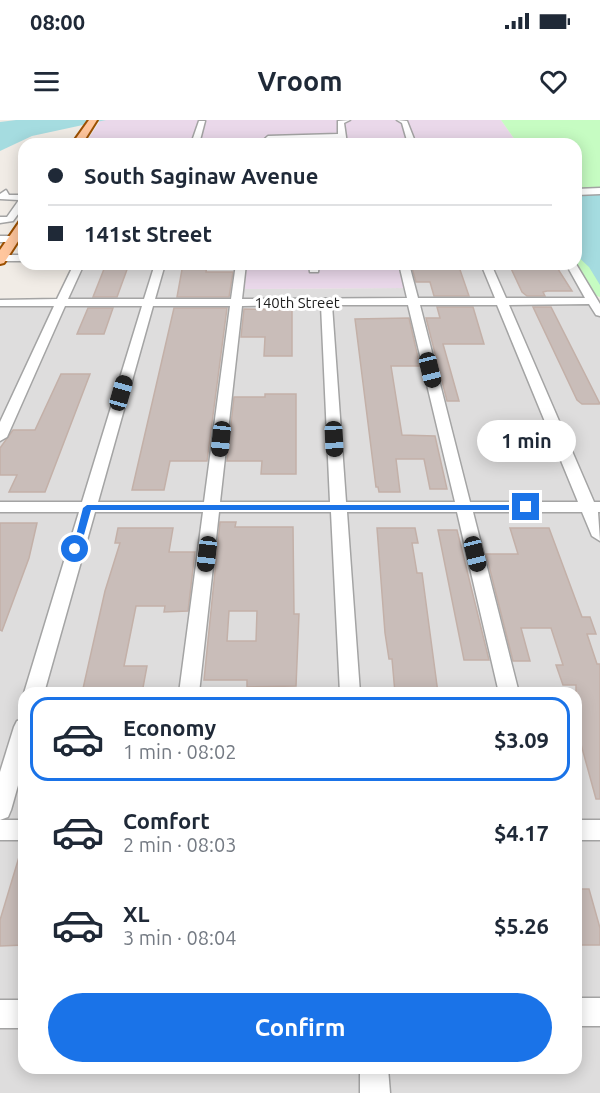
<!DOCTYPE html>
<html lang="en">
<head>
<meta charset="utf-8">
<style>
	:root { --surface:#fff; --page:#f2f2f3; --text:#1f2937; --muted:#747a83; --line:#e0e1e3; --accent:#1a73e8 }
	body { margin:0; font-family:Ubuntu,sans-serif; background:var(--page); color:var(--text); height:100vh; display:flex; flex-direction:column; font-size:22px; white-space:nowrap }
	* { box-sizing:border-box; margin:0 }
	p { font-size:20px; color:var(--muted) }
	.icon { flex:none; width:33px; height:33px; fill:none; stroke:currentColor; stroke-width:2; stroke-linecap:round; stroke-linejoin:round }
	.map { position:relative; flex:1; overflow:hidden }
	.side { position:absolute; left:18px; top:567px; width:564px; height:387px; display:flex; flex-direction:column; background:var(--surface); border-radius:18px; box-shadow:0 3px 15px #0003 }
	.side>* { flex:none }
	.hud { position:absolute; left:18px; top:18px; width:564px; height:132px; border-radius:18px; box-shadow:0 3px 15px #0003; display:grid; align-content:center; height:132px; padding:0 30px; background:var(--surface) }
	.end { position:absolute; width:27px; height:27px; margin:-14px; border:8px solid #1a73e8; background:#fff; box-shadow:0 0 0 3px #fff }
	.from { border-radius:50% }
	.bubble { position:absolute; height:42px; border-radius:21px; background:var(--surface); box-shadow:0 3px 15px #0003; font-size:20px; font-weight:700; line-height:42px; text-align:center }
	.car { position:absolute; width:18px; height:36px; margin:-18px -9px; border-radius:8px; box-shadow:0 0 4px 2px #0007; background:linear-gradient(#222 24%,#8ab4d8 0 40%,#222 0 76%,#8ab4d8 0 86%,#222 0) }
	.hud b { display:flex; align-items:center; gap:21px; height:57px; font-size:22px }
	.hud b+b { border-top:2px solid var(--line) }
	.hud i { width:15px; height:15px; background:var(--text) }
	ul { padding:10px 0 0; list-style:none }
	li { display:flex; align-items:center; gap:18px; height:84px; margin:0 12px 9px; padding:0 18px; border:3px solid transparent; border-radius:18px }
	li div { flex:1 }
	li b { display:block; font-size:22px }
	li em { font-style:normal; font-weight:700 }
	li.active { border-color:var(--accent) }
	li>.icon { width:54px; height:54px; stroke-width:1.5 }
	.primary-button { display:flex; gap:12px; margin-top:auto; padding:12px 30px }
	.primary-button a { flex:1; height:69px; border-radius:36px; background:var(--accent); color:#fff; font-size:24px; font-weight:700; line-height:69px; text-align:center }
	.status { display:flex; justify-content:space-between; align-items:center; height:42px; padding:0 30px; background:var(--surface); direction:ltr }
	.status svg { height:16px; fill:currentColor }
	header { display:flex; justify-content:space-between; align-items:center; height:78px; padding:0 30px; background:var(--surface); font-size:27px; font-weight:700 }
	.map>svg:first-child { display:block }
</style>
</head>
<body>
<div class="status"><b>08:00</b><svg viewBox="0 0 49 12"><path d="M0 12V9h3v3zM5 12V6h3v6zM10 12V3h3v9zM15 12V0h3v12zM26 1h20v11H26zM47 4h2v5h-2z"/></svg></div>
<header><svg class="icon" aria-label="menu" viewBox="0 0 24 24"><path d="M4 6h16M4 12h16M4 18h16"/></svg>Vroom<svg class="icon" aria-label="heart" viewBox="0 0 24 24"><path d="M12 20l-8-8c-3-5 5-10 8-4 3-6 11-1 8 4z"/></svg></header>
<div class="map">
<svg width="600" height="973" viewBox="0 0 600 973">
	<rect width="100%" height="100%" fill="#f1ece6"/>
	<path fill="#dedddd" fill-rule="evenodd" d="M79,144H246V169L405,168L399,144H574L600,187V973H0V185L59,184ZM24,573H576V948H24Z"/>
	<g fill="#ead8ea">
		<polygon points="106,0 501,0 518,24 85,24 100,1"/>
		<polygon points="246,144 399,144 405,168 245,169"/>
	</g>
	<polygon fill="#c6fcc2" points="501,0 600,0 600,177 591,174 576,144 576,24 518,24"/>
	<g fill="#a5dce0">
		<polygon points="16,0 106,0 32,16 0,31 0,2"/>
		<polygon points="600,74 600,165 589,147 576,135 576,75"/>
	</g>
	<g fill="#c9bdb9" stroke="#c3b0a8" stroke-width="1.5" fill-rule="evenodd">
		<polygon points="106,144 129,144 117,177 93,177"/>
		<polygon points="183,144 207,144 206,152 233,152 229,177 177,177"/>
		<polygon points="411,144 458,144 469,176 434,176 430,162 416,162"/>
		<polygon points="509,144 533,144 535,149 558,149 572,171 547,171 543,172 545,176 527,176 522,172"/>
		<polygon points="437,187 473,187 484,224 443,224 459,281 447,281 426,198 440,198"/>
		<polygon points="533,187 551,187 600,284 582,284 577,280"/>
		<polygon points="88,188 113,188 104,214 77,214"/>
		<polygon points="174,188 227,188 207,341 170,341 164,370 132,370"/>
		<polygon points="244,189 292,190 292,236 264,236 265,217 241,217"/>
		<polygon points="409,198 420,246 391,246 402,315 435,316 447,369 430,369 424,339 396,339 400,372 379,372 378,367 376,367 355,199"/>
		<polygon points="61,254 90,254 45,372 9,372 17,355 0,355 0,328 13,310 35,310"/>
		<polygon points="265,274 296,274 296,354 261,354 262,341 227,341 234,277 265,277"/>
		<polygon points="496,314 515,314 519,318 527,340 504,340"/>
		<path d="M220,402H236L235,407H293L294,494H299L296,566L247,567V560H204ZM229,491H257L256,521H227Z"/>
		<polygon points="0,403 37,403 29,438 2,511 0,510"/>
		<polygon points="118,408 173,408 169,432 195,432 188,491 164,492 165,486 136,486 124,546 147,546 142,573 82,573 105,471 120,423 115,423"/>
		<polygon points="377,408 415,408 418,423 412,423 417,453 422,453 438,573 395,573 392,539 389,539 385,513"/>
		<polygon points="510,408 549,408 582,497 590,497 596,514 587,514 597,544 600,544 600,679 596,679 576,606 576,565 563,565 556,545 563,545 551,508 521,508 530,541 513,541 486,434 518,434"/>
		<polygon points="438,410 457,410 489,540 464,540"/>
		<polygon points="19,737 24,737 24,825 0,826 0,800"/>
		<polygon points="576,769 589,769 600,808 600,825 576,825"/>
	</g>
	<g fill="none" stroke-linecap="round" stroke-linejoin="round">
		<defs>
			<g id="minor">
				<polygon points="350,0 344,3 347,24 339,24 339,18 276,19 267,24 259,24 268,16 338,14 338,1"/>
				<polygon points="397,0 407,1 416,24 408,24 402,3"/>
				<polygon points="199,1 205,1 199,24 191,24"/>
				<polygon points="600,68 600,74 576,75 576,69"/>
				<polygon points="6,70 9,75 24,75 24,86 13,101 0,103 0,97 7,97 19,80 0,79 0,74"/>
				<polygon points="0,116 14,116 19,119 14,122 0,122"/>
				<polygon points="1,135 24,135 24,141 0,141"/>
				<path d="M74,144H84L68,179H144L155,144H165L155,179H231L236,144H246L242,179L407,178L399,144H409L418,178H495L481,144H491L506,178H585L566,144H576L600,184V196L596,195L589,184L509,185L594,382H600V392H598L600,421L592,416L582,392H473L519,573H499L457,392H347L360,573H340L331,392H219L199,573H179L203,392H95L44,573H24L79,392H0V382H82L142,186H65L7,317L0,321V302L54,186H0V180L57,179ZM321,185L330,382H220L242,186ZM332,185H408L455,382H346ZM420,185H497L578,382H470ZM153,186H230L204,382H98Z"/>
				<polygon points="309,144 319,144 318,152 310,152"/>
				<polygon points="24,599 24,644 11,690 8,697 0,700 0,652 14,607 17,601"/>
				<rect x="0" y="700" width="24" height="20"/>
				<rect x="576" y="700" width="24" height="20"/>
				<rect x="576" y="878" width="24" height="28"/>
				<rect x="0" y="880" width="24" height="28"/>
				<polygon points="360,948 388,948 390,973 360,973"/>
			</g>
			<g id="major">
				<polygon points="89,0 97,0 82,24 72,24"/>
				<polygon points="24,100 24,112 4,143 0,144 0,130 20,101"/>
			</g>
		</defs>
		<use href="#minor" stroke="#a4a4a4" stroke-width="3"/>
		<use href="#major" stroke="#9c5000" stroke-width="4"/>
		<use href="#minor" fill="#fff" fill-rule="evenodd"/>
		<use href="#major" fill="#ffc69d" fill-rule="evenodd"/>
	</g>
	<polygon fill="#1a73e8" points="87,385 526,385 530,387 526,390 91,390 80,429 72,431 83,388"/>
	<g text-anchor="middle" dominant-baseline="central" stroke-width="6" stroke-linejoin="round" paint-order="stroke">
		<g font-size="15" fill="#202020" stroke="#fff">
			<text x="297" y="182">140th Street</text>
		</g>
	</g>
</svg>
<i class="end from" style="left:75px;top:429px"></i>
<i class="end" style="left:526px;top:387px"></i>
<div class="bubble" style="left:477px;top:300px;width:99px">1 min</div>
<i class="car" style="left:430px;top:250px;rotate:166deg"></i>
<i class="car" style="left:121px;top:273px;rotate:16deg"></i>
<i class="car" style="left:221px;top:319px;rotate:186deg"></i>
<i class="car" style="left:334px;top:319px;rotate:177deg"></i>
<i class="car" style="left:207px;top:434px;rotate:187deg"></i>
<i class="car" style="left:475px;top:434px;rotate:166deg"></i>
<div class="hud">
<b><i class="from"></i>South Saginaw Avenue</b>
<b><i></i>141st Street</b>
</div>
<section class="side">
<ul>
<li class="active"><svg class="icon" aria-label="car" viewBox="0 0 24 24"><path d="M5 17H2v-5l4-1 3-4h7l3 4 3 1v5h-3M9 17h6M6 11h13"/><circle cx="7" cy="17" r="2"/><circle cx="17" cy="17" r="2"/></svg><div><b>Economy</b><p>1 min · 08:02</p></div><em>$3.09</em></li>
<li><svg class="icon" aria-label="car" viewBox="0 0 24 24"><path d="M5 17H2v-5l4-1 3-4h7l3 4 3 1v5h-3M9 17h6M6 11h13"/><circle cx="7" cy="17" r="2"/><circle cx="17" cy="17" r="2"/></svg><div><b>Comfort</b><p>2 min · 08:03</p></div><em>$4.17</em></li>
<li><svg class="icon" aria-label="car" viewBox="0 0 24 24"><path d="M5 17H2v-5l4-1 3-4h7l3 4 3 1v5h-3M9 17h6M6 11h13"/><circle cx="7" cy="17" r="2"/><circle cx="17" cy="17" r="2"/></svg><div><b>XL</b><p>3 min · 08:04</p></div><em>$5.26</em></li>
</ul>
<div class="primary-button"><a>Confirm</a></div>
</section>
</div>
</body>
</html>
